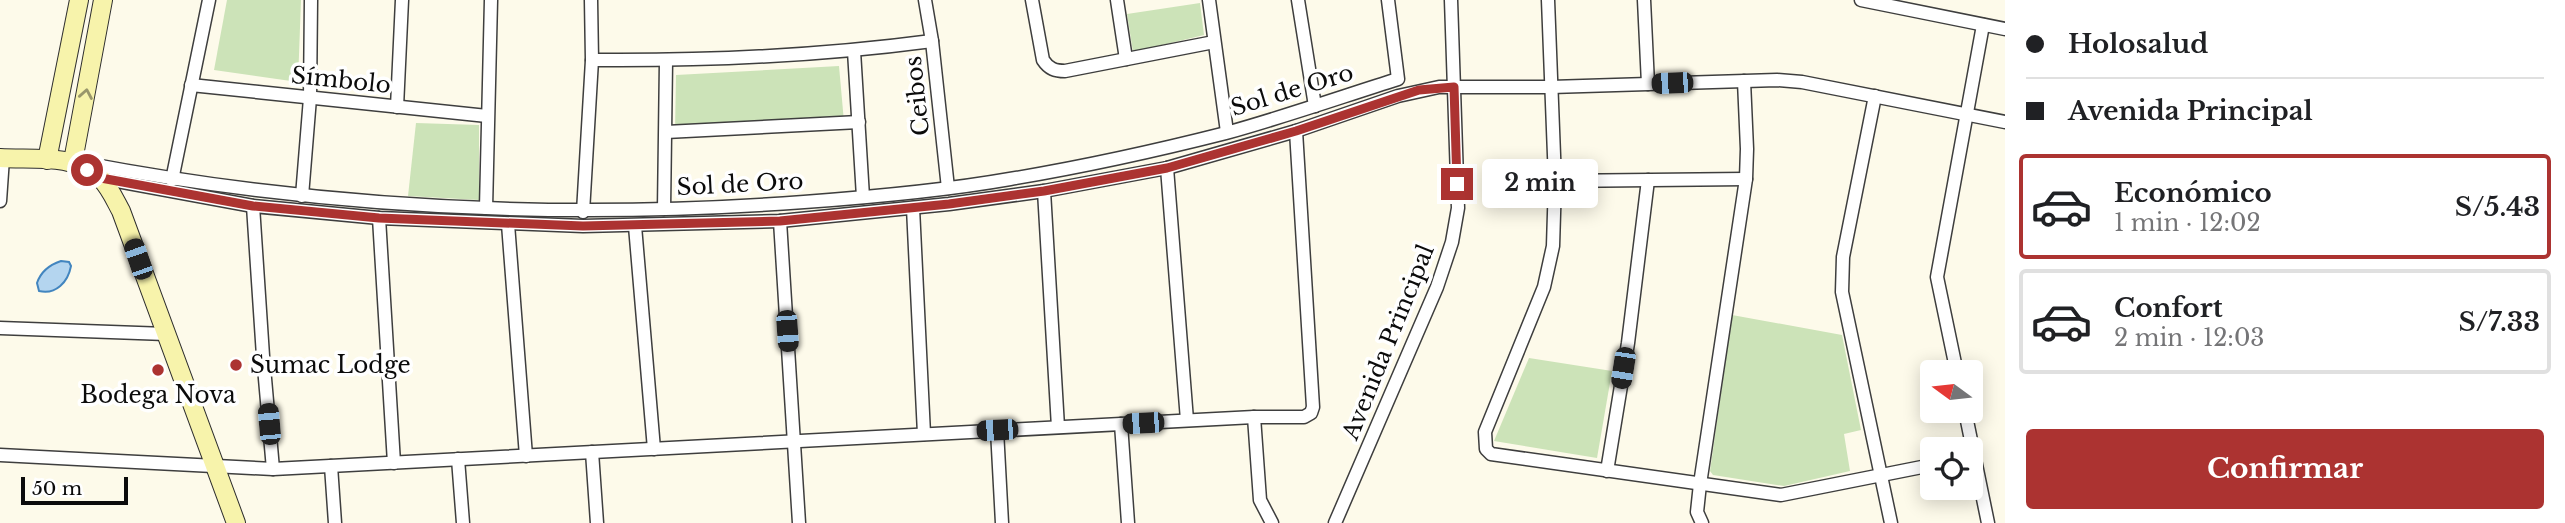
<!DOCTYPE html>
<html lang="es">
<head>
<meta charset="utf-8">
<style>
	:root { --surface:#fff; --page:#f6f6f6; --text:#202124; --muted:#757577; --line:#e0e0e0; --accent:#ac3331 }
	body { margin:0; font-family:"Libre Baskerville",serif; background:var(--page); color:var(--text); height:100vh; display:flex; flex-direction:column; font-size:26px; white-space:nowrap }
	* { box-sizing:border-box; margin:0 }
	p { font-size:23px; color:var(--muted) }
	.icon { flex:none; width:38px; height:38px; fill:none; stroke:currentColor; stroke-width:2; stroke-linecap:round; stroke-linejoin:round }
	.map { position:relative; flex:1; overflow:hidden }
	.drawer { display:flex; flex-direction:column; background:var(--surface); width:560px }
	.drawer>* { flex:none }
	.top-card { display:grid; align-content:center; height:154px; padding:0 21px; background:var(--surface) }
	.needle { width:46px; rotate:285deg }
	.tools { position:absolute; left:1920px; top:360px; display:grid; gap:14px }
	.tools a { display:grid; place-items:center; width:63px; height:63px; border-radius:7px; background:var(--surface); box-shadow:0 4px 18px #0003; font-size:35px }
	.scale { position:absolute; left:21px; bottom:18px; width:107px; box-sizing:border-box; padding-left:7px; border:4px solid #0b0b0b; border-top:0; font-size:19px; line-height:24px; white-space:nowrap; color:#0b0b0b; -webkit-text-stroke:5px #fff; paint-order:stroke }
	.end { position:absolute; width:32px; height:32px; margin:-16px; border:9px solid #ac3331; background:#fff; box-shadow:0 0 0 4px #fff }
	.from { border-radius:50% }
	.bubble { position:absolute; height:49px; border-radius:7px; background:var(--surface); box-shadow:0 4px 18px #0003; font-size:23px; font-weight:800; line-height:49px; text-align:center }
	.car { position:absolute; width:21px; height:42px; margin:-21px -10px; border-radius:9px; box-shadow:0 0 5px 2px #0007; background:linear-gradient(#222 24%,#8ab4d8 0 40%,#222 0 76%,#8ab4d8 0 86%,#222 0) }
	.top-card b { display:flex; align-items:center; gap:24px; height:66px; font-size:26px }
	.top-card b+b { border-top:2px solid var(--line) }
	.top-card i { width:18px; height:18px; background:var(--text) }
	ul { padding:0; list-style:none }
	li { display:flex; align-items:center; gap:21px; height:105px; margin:0 14px 10px; padding:0 7px; border:4px solid var(--line); border-radius:7px }
	li div { flex:1 }
	li b { display:block; font-size:26px }
	li em { font-style:normal; font-weight:800 }
	li.selected { border-color:var(--accent) }
	li>.icon { width:63px; height:63px; stroke-width:1.5 }
	.cta { display:flex; gap:14px; margin-top:auto; padding:14px 21px }
	.cta a { flex:1; height:80px; border-radius:7px; background:var(--accent); color:#fff; font-size:28px; font-weight:800; line-height:80px; text-align:center }
	main { display:flex; flex:1; min-height:0 }
	.map>svg:first-child { display:block }
</style>
</head>
<body>
<main>
<div class="map">
<svg width="2005" height="523" viewBox="0 0 2005 523">
	<rect width="100%" height="100%" fill="#fdfaea"/>
	<g fill="#cce3b8">
		<polygon points="227,0 301,0 298,82 214,70"/>
		<polygon points="1200,3 1204,35 1133,52 1127,14"/>
		<polygon points="839,66 844,122 675,132 676,75"/>
		<polygon points="416,123 479,125 479,200 408,196"/>
		<polygon points="1732,315 1842,335 1861,430 1844,434 1850,471 1784,486 1713,475 1710,471"/>
		<polygon points="1529,358 1612,371 1597,458 1494,441"/>
	</g>
	<path fill="#b4d5ef" stroke="#4285bf" stroke-width="2" d="M61,261L69,262L71,266C68,282 56,295 39,291L37,283C41,271 49,265 61,261Z"/>
	<g fill="none" stroke-linecap="round" stroke-linejoin="round">
		<defs>
			<g id="street">
				<polyline points="925,0 932,41 948,188"/>
				<path d="M1032,0L1043,60C1049,69 1055,71 1065,71L1214,42"/>
				<polyline points="1117,0 1126,59"/>
				<polyline points="1209,0 1227,132"/>
				<polyline points="1298,0 1315,106"/>
				<polyline points="1548,0 1555,181 1553,246 1544,287 1485,432 1486,449 1491,454 1781,495 1932,465"/>
				<polyline points="1644,0 1648,84"/>
				<polyline points="1861,0 2005,29"/>
				<polyline points="854,51 863,197"/>
				<path d="M592,60C705,61 819,56 932,41"/>
				<polyline points="191,85 487,116"/>
				<polyline points="1875,96 1843,257 1842,292 1891,523"/>
				<polyline points="397,107 402,0"/>
				<polyline points="666,132 859,122"/>
				<path d="M84,163C321,208 564,220 804,202C873,197 942,191 1010,179C1082,167 1155,151 1226,133C1284,117 1341,97 1398,79L1388,0"/>
				<polyline points="1167,168 1187,420"/>
				<polyline points="101,178 253,206 379,218 583,226 780,221 949,204 1044,191 1167,168 1296,131 1398,96 1439,87 1551,87 1777,80 1802,82 2005,122"/>
				<polyline points="172,180 209,0"/>
				<polyline points="1555,181 1746,179"/>
				<polyline points="1044,191 1058,427"/>
				<polyline points="302,196 310,98 311,0"/>
				<polyline points="0,201 3,158"/>
				<polyline points="253,206 263,356 273,469"/>
				<polyline points="486,208 491,0"/>
				<polyline points="913,208 924,434"/>
				<polyline points="664,209 666,61"/>
				<polyline points="583,212 592,60 591,0"/>
				<polyline points="379,218 394,463"/>
				<polyline points="780,221 799,523"/>
				<polyline points="508,224 526,456"/>
				<polyline points="635,226 654,449"/>
				<polyline points="0,328 166,334"/>
				<polyline points="1957,373 1937,277 1983,25"/>
				<polyline points="1965,411 1988,523"/>
				<polyline points="1254,417 1260,500 1272,523"/>
				<polyline points="1121,424 1128,523"/>
				<polyline points="997,430 1002,523"/>
				<polyline points="592,452 597,523"/>
				<polyline points="0,455 273,469 1254,417 1304,417 1311,413 1313,407 1296,131"/>
				<polyline points="458,459 463,523"/>
				<polyline points="331,466 335,523"/>
				<polyline points="1607,471 1628,343 1648,180"/>
				<polyline points="1335,523 1437,287 1452,242 1458,208 1451,0"/>
				<polyline points="1702,523 1697,512 1700,484 1746,179 1747,149 1744,81"/>
			</g>
			<g id="secondary">
				<path d="M0,158C34,160 73,153 100,178C109,186 115,200 121,211L236,523"/>
				<polyline points="47,160 79,0"/>
				<polyline points="73,161 103,0"/>
			</g>
		</defs>
		<use href="#street" stroke="#3e3e3e" stroke-width="15"/>
		<use href="#secondary" stroke="#2d2d2d" stroke-width="20"/>
		<use href="#street" stroke="#fff" stroke-width="12"/>
		<use href="#secondary" stroke="#f7f3ab" stroke-width="18"/>
	</g>
	<defs><path id="oneway-chevron" d="M-2-3.5L2.5 0L-2 3.5" fill="none" stroke-width="1.6" stroke-linecap="round" stroke-linejoin="round" transform="scale(1.75)"/></defs>
	<use stroke="#99966b" href="#oneway-chevron" transform="translate(86 94) rotate(-80)"/>
	<g fill="none" stroke-linecap="round" stroke-linejoin="round">
		<polyline stroke="#ac3331" stroke-width="9" points="87,170 101,178 253,206 379,218 583,226 780,221 949,204 1044,191 1167,168 1296,131 1419,90 1454,87 1457,184"/>
	</g>
	<g fill="#ac3331" stroke="#fff" stroke-width="2.5">
		<circle cx="236" cy="365" r="7"/>
		<circle cx="158" cy="370" r="7"/>
	</g>
	<g text-anchor="middle" dominant-baseline="central" stroke-width="7" stroke-linejoin="round" paint-order="stroke">
		<g font-size="23" fill="#0b0b0b" stroke="#fff">
			<text transform="translate(341 80) rotate(6)">Símbolo</text>
			<text transform="translate(1292 90) rotate(-17)">Sol de Oro</text>
			<text transform="translate(917 96) rotate(-96)">Ceibos</text>
			<text transform="translate(740 184) rotate(-3)">Sol de Oro</text>
			<text transform="translate(1388 342) rotate(-68)">Avenida Principal</text>
		</g>
		<g font-size="23" fill="#0b0b0b" stroke="#fff" text-anchor="start">
			<text x="250" y="365">Sumac Lodge</text>
			<text x="158" y="395" text-anchor="middle">Bodega Nova</text>
		</g>
	</g>
</svg>
<div class="tools">
<a><svg class="needle" viewBox="-14 -14 28 28"><path d="M0-13l5 13h-10z" fill="#e53935"/><path d="M0 13l5-13h-10z" fill="#757577"/></svg></a>
<a><svg class="icon" aria-label="locate" viewBox="0 0 24 24"><circle cx="12" cy="12" r="6"/><path d="M12 2v4M12 18v4M2 12h4M18 12h4"/></svg></a>
</div>
<div class="scale">50 m</div>
<i class="end from" style="left:87px;top:170px"></i>
<i class="end" style="left:1457px;top:184px"></i>
<div class="bubble" style="left:1482px;top:159px;width:116px">2 min</div>
<i class="car" style="left:1672px;top:83px;rotate:268deg"></i>
<i class="car" style="left:138px;top:259px;rotate:341deg"></i>
<i class="car" style="left:787px;top:331px;rotate:176deg"></i>
<i class="car" style="left:1623px;top:368px;rotate:189deg"></i>
<i class="car" style="left:1143px;top:423px;rotate:267deg"></i>
<i class="car" style="left:269px;top:424px;rotate:355deg"></i>
<i class="car" style="left:997px;top:430px;rotate:267deg"></i>
</div>
<section class="drawer">
<div class="top-card">
<b><i class="from"></i>Holosalud</b>
<b><i></i>Avenida Principal</b>
</div>
<ul>
<li class="selected"><svg class="icon" aria-label="car" viewBox="0 0 24 24"><path d="M5 17H2v-5l4-1 3-4h7l3 4 3 1v5h-3M9 17h6M6 11h13"/><circle cx="7" cy="17" r="2"/><circle cx="17" cy="17" r="2"/></svg><div><b>Económico</b><p>1 min · 12:02</p></div><em>S/5.43</em></li>
<li><svg class="icon" aria-label="car" viewBox="0 0 24 24"><path d="M5 17H2v-5l4-1 3-4h7l3 4 3 1v5h-3M9 17h6M6 11h13"/><circle cx="7" cy="17" r="2"/><circle cx="17" cy="17" r="2"/></svg><div><b>Confort</b><p>2 min · 12:03</p></div><em>S/7.33</em></li>
</ul>
<div class="cta"><a>Confirmar</a></div>
</section>
</main>
</body>
</html>
